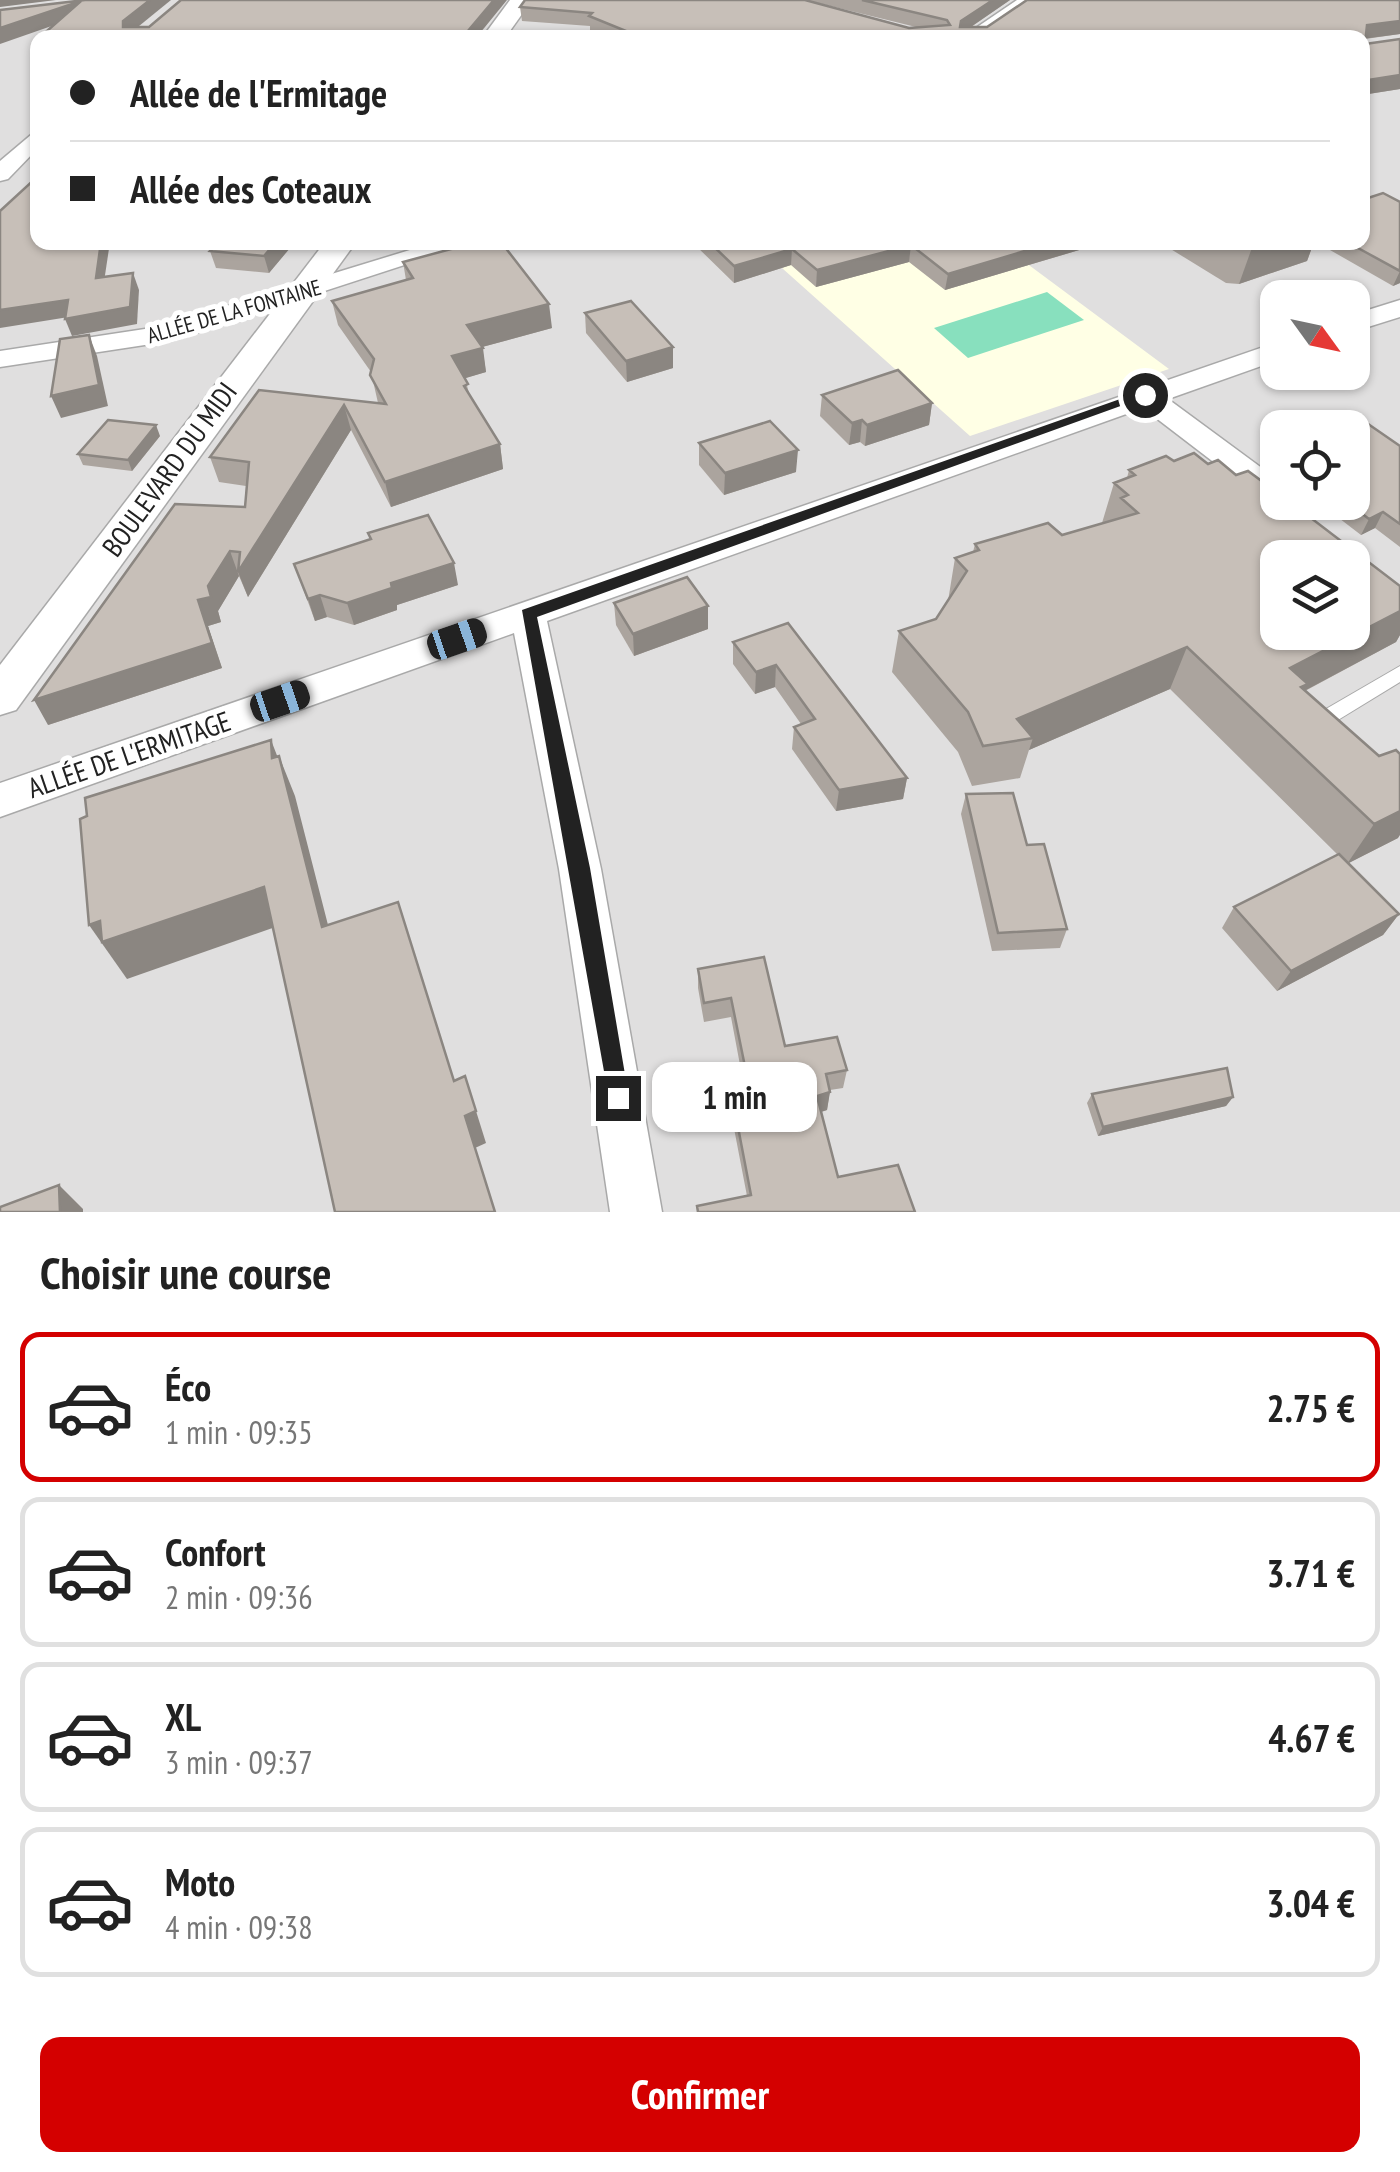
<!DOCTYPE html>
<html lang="fr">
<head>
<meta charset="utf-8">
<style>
	:root { --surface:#fff; --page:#f6f6f6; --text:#222; --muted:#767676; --line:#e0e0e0; --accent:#d40000 }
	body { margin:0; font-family:"PT Sans Narrow",sans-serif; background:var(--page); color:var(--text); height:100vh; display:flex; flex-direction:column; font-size:38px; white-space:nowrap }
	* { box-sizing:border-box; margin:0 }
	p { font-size:32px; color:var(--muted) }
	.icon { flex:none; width:55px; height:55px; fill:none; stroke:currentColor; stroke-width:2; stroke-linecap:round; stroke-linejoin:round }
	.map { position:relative; height:1212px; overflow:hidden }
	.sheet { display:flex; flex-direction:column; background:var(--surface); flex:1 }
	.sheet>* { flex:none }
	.top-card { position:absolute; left:30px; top:30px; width:1340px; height:220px; border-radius:20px; box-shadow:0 2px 8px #0004; display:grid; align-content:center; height:220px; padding:0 40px; background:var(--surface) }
	.needle { width:65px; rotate:123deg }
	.tools { position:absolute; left:1260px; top:280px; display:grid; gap:20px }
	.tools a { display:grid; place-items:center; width:110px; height:110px; border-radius:20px; background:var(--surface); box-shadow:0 2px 8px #0004; font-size:50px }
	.end { position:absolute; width:45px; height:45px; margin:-22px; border:12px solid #222; background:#fff; box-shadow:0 0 0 5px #fff }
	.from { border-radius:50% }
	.bubble { position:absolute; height:70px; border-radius:20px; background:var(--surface); box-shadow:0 2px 8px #0004; font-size:32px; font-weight:700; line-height:70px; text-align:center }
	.car { position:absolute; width:30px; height:60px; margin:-30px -15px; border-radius:12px; box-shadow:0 0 8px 2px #0007; background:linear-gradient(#222 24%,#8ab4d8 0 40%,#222 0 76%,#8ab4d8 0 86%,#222 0) }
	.top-card b { display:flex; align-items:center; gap:35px; height:95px; font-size:38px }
	.top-card b+b { border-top:2px solid var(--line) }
	.top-card i { width:25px; height:25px; background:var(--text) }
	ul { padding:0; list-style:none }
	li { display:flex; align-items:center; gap:30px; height:150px; margin:0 20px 15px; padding:0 20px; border:5px solid var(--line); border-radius:20px }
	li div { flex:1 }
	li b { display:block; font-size:38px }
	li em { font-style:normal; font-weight:700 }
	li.selected { border-color:var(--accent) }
	li>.icon { width:90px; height:90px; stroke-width:1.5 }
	h2 { padding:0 40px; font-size:45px; line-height:120px }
	.action { display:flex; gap:20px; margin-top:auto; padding:20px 40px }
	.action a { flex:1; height:115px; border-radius:20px; background:var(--accent); color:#fff; font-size:40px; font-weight:700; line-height:115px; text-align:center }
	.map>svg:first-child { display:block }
</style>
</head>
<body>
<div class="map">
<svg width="1400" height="1212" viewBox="0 0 1400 1212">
	<rect width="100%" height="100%" fill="#f2efe9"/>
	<path fill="#e0dfdf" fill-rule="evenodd" d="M0,0H1400V1212H0ZM38,38H1362V242H38ZM1278,298H1352V372H1278ZM1278,428H1352V502H1278ZM1278,558H1352V632H1278Z"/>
	<polygon fill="#ffffe5" points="754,243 999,243 1169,369 970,436"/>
	<polygon fill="#88e0be" points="1047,292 1084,320 968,358 934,328"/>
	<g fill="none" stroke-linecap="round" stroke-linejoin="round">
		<defs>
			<polygon id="service" points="1400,666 1400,682 1338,720 1345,732 1342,737 1335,740 1328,737 1316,718 1319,713"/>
			<g id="minor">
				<polygon points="1017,0 1038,0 983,38 961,38"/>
				<polygon points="38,129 38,148 8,179 0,181 0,161"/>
				<polygon points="436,242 475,242 171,341 0,367 0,351 158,327"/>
				<polygon points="1400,300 1400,317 1352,332 1352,315"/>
				<polygon points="1278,342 1278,360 1168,399 1278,480 1278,502 1289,503 1267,503 1143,408 547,621 601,869 662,1212 610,1212 559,869 514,633 0,817 0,783"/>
			</g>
			<g id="tertiary">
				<polygon points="510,0 532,0 505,38 482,38"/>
				<polygon points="325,242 356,242 16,710 0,715 0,665"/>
			</g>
		</defs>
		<use href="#service" stroke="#a9a9a9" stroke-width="2"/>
		<use href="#minor" stroke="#a9a9a9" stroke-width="3"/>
		<use href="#tertiary" stroke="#a9a9a9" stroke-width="3"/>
		<use href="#service" fill="#fff" fill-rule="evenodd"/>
		<use href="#minor" fill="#fff" fill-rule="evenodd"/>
		<use href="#tertiary" fill="#fff" fill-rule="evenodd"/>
	</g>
	<g fill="#aba49e">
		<polygon points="525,0 805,0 909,28 916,27 806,0 1010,0 971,27 987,27 1027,0 1400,0 1400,34 1365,39 1365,44 1400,39 1400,89 1362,95 1362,38 609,38 590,30 590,26 522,21 520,7"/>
		<polygon points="38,39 38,59 31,45"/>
		<polygon points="1400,202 1400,283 1393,286 1316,242 1362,242"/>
		<polygon points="219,242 295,242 269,273 216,268 210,251"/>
		<polygon points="692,242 1106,242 945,290 909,262 816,287 791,265 734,283"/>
		<polygon points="1171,242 1314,242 1307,261 1239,284 1226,283 1169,248"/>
		<polygon points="403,262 552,328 482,347 486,372 465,378 470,397 500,444 503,469 391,507 351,430 248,597 239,576 218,611 221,622 208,626 222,668 48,725 245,507 246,486 219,482 210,457 259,390 378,403 371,372 338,325 332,301 406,280"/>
		<polygon points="585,313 673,347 673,368 627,382 586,333"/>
		<polygon points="822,395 932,403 929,425 865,446 860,442 849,445 820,416"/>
		<polygon points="160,436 132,471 83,465 78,454"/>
		<polygon points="699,443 796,472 724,495 699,465"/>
		<polygon points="1400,446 1400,547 1375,528 1361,535 1318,502 1352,502"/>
		<polygon points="1174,461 1208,464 1236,475 1400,586 1400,635 1396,642 1305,691 1398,838 1348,863 1399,914 1383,935 1277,991 1222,928 1234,907 1338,855 1170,689 1029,750 1020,778 972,786 958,752 892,672 899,631 936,619 948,601 955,558 973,552 975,544 1062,535 1102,523 1114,483 1127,478 1129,470"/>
		<polygon points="294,564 458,585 397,605 397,610 354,625 327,617 315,621"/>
		<polygon points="614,603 708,629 634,656 616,625"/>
		<polygon points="788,623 907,778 903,799 836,811 792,749 794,727 801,724 775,687 755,694 733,664 733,642"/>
		<polygon points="966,794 1027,845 1067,929 1060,948 992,951 961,814"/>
		<polygon points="698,969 785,1046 847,1070 843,1088 830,1090 827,1110 821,1112 838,1177 915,1212 697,1212 697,1206 747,1196 732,1118 733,1101 746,1097 731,1017 704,1022 698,988"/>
		<polygon points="1092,1094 1233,1097 1226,1106 1098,1136 1087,1103"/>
	</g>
	<g fill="#8b8681">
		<polygon points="0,0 56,0 0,7"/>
		<polygon points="150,0 171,0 128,35 123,27 123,21"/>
		<polygon points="494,0 507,0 476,38 462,38"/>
		<polygon points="993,0 1010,0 959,35 961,21"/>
		<polygon points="81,1 86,14 0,44 0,28"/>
		<polygon points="1400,21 1400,34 1362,39 1367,25"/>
		<polygon points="1400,75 1400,89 1362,95 1362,81"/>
		<polygon points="101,242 110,242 102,295 96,278"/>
		<polygon points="276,242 295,242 269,273 264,256"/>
		<polygon points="1055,242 1106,242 945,290 948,274"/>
		<polygon points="1254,242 1314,242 1307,261 1239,284"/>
		<polygon points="911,245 909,262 816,287 817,270"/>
		<polygon points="792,249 791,265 734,283 734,266"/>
		<polygon points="1400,271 1400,283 1393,286"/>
		<polygon points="133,273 139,290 137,324 72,336 65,319"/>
		<polygon points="68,300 75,316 0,328 0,310"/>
		<polygon points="549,304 552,328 471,350 467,325"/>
		<polygon points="89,335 97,356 108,406 61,418 51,396"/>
		<polygon points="673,347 673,368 627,382 626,361"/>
		<polygon points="483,348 486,372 456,381 452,356"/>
		<polygon points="932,403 929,425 865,446 867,425"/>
		<polygon points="344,405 351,430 248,597 238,572"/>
		<polygon points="862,420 860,442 849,445 852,423"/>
		<polygon points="156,425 160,436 132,471 128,460"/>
		<polygon points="500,444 503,469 391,507 385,482"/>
		<polygon points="798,450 796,472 724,495 725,473"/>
		<polygon points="1383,512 1375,528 1361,535 1369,519"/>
		<polygon points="230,551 239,576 218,611 221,622 208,626 222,668 48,725 34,700 198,600"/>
		<polygon points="454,563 458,585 397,605 397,610 354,625 347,603 391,583"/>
		<polygon points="320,595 327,617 315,621 308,599"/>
		<polygon points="708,606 708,629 634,656 633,634"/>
		<polygon points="1400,611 1400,635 1396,642 1304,691 1286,725 1290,668"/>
		<polygon points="1187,647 1170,689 1029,750 1033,738 1017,719"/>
		<polygon points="776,665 775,687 755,694 756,672"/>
		<polygon points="271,740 283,771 279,756 295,796 338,964 322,927 272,758"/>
		<polygon points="907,778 903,799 836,811 839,790"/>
		<polygon points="1400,811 1400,835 1398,838 1347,864 1374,824"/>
		<polygon points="264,887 281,925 127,979 89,925 100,921"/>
		<polygon points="1399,914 1383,935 1277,991 1291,971"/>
		<polygon points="830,1092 827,1110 814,1114 817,1096"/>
		<polygon points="1233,1097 1226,1106 1098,1136 1103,1127"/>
		<polygon points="476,1111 486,1143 475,1148 465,1116"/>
		<polygon points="59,1185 83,1209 83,1212 60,1212"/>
	</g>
	<g fill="#c7bfb8" stroke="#8b8681" stroke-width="2.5" fill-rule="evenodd">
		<polygon points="85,0 150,0 123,21 123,27 149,27 181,0 494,0 462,38 39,38 81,1 0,28 0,10"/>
		<polygon points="525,0 805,0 909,28 950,25 947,20 862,0 993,0 961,21 960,27 987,27 1027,0 1400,0 1400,21 1367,25 1365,44 1400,39 1400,75 1362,81 1362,38 643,38 589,16 592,13 520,7"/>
		<polygon points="38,176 38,242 101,242 96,278 133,273 130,307 65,319 68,300 0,310 0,211"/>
		<polygon points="1383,193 1400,202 1400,271 1347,242 1362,242 1362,200"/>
		<polygon points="219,242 276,242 264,256 210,251"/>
		<polygon points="477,242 501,242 549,304 467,325 483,348 452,356 468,384 464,386 500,444 385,482 344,405 238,572 240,552 230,551 208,586 211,597 198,600 212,643 34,700 175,504 245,507 249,462 210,457 259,390 386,404 370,375 374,359 332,301 413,278 403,262"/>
		<polygon points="709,242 1055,242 948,274 911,245 817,270 792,249 734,266"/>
		<polygon points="631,301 673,347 626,361 585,313"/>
		<polygon points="89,335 99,385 51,396 60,339"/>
		<polygon points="898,370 932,403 867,425 862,420 852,423 822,395"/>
		<polygon points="1358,417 1400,446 1400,524 1383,512 1369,519 1347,502 1352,502 1352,428 1330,428"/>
		<polygon points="108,420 156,425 128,460 78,454"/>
		<polygon points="770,421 798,450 725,473 699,443"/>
		<path d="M1194,453L1208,464L1218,460L1236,475L1248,471L1278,493V502H1290L1400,586V611L1290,668L1308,684L1301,687L1379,756L1396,750L1400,754V811L1374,824L1187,647L1017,719L1033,738L983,746L968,712L899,631L936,619L967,571L955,558L979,550L975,544L1048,523L1062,535L1138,513L1121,498L1128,495L1114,483L1135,475L1129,470L1166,456L1174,461ZM1278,558H1352V632H1278Z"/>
		<polygon points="428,515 454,563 391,583 392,588 347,603 320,595 308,599 294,564 371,539 368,533"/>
		<polygon points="687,577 708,606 633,634 614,603"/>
		<polygon points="788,623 907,778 839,790 794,727 815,719 776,665 756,672 733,642"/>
		<polygon points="271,740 272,758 279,756 322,927 398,902 454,1081 465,1076 476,1111 465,1116 495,1212 335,1212 264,887 102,942 100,921 89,925 80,819 87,816 85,798"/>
		<polygon points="1013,793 1027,845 1044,844 1067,929 998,933 966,794"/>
		<polygon points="1339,854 1399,914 1291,971 1234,907"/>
		<polygon points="764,957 785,1046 837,1037 847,1070 826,1074 830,1092 817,1096 838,1177 898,1165 915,1212 698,1212 697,1206 751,1195 733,1101 751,1096 731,998 704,1003 698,969"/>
		<polygon points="1227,1068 1233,1097 1103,1127 1092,1094"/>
		<polygon points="59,1185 60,1212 0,1212 0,1207"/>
	</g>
	<polygon fill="#222" points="1140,392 1151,395 537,617 590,868 629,1098 626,1105 610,1105 522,610"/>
	<g text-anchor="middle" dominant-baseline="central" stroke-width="10" stroke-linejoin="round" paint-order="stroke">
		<g font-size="22" fill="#222" stroke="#fff">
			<text transform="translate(234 311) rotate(-16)">ALLÉE DE LA FONTAINE</text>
		</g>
		<g font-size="28" fill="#222" stroke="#fff">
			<text transform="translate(169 469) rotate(-54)">BOULEVARD DU MIDI</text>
			<text transform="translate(129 754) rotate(-19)">ALLÉE DE L'ERMITAGE</text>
		</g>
	</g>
</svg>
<div class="tools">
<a><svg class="needle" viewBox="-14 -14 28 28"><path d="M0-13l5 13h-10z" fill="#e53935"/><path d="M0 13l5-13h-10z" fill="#767676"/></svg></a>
<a><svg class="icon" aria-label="locate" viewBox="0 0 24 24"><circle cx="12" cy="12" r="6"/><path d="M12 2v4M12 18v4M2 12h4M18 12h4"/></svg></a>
<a><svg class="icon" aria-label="layers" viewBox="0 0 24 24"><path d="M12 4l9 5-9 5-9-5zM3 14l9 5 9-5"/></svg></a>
</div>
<i class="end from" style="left:1145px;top:395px"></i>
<i class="end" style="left:618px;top:1098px"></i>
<div class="bubble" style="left:652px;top:1062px;width:165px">1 min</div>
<i class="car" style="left:457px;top:639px;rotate:71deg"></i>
<i class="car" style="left:280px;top:701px;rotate:71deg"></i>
<div class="top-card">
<b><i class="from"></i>Allée de l'Ermitage</b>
<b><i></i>Allée des Coteaux</b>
</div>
</div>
<section class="sheet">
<h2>Choisir une course</h2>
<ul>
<li class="selected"><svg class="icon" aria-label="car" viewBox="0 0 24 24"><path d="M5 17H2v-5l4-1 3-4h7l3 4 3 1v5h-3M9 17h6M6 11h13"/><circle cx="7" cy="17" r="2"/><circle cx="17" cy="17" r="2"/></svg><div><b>Éco</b><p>1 min · 09:35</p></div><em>2.75 €</em></li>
<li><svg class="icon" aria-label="car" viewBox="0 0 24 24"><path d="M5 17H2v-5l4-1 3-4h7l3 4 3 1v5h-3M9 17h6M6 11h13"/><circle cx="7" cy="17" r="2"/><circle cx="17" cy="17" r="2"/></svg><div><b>Confort</b><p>2 min · 09:36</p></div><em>3.71 €</em></li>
<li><svg class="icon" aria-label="car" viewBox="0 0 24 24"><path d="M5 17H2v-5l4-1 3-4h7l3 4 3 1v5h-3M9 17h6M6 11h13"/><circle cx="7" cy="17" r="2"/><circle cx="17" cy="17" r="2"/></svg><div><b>XL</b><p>3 min · 09:37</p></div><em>4.67 €</em></li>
<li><svg class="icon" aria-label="car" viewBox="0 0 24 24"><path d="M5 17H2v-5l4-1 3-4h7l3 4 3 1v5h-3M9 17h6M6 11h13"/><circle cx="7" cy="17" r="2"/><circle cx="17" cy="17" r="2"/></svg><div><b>Moto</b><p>4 min · 09:38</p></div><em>3.04 €</em></li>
</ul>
<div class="action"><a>Confirmer</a></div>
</section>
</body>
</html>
